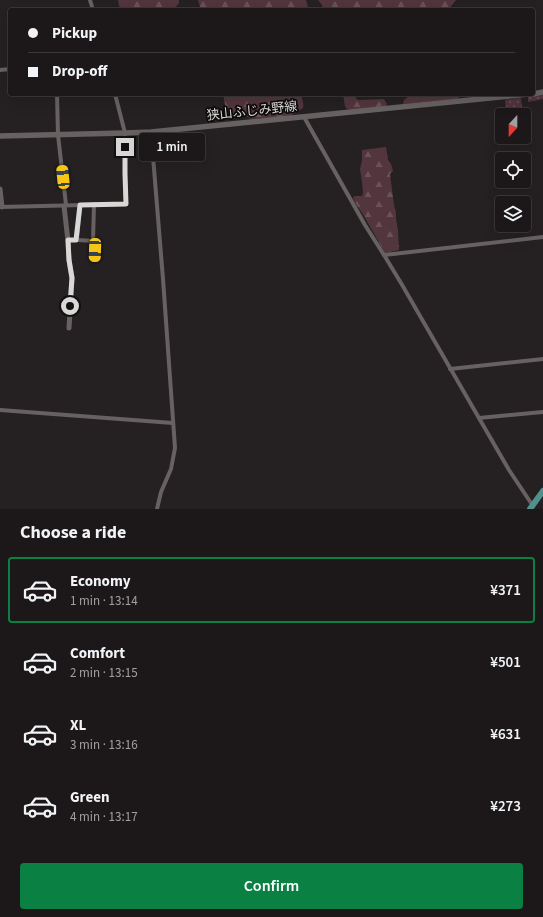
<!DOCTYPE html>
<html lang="en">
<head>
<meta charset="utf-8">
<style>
	:root { --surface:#1c181a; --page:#292527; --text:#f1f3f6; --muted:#a0a0a2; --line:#3a3739; --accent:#0b8043 }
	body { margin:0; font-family:"Source Sans 3","Noto Sans JP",sans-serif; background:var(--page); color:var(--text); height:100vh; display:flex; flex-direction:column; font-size:15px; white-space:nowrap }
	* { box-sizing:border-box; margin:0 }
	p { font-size:13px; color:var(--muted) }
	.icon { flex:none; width:22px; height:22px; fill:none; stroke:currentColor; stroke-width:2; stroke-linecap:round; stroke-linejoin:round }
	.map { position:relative; height:509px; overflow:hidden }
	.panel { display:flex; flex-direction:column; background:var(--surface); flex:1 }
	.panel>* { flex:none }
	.top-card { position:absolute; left:8px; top:8px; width:527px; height:88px; border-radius:4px; box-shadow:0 4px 16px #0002,0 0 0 1px var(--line); display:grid; align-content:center; height:88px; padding:0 20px; background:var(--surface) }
	.needle { width:26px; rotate:201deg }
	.controls { position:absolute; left:495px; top:108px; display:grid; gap:8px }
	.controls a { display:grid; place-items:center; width:36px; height:36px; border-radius:4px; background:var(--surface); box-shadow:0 4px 16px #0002,0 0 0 1px var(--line); font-size:20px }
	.end { position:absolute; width:18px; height:18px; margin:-9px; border:5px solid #dad7d7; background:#111; box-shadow:0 0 0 2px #111 }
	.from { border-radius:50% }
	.bubble { position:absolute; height:28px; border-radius:4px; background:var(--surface); box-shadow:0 4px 16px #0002,0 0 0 1px var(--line); font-size:13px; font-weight:600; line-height:28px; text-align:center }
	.car { position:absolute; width:12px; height:24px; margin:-12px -6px; border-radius:5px; box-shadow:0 0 3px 1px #0007; background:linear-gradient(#f5c518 24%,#345 0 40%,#f5c518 0 76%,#345 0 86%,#f5c518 0) }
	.top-card b { display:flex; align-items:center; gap:14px; height:38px; font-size:15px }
	.top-card b+b { border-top:1px solid var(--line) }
	.top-card i { width:10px; height:10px; background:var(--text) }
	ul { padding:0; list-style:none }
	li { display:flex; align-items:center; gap:12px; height:66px; margin:0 8px 6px; padding:0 12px; border:2px solid transparent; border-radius:4px }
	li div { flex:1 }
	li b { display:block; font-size:15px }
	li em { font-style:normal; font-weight:600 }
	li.current { border-color:var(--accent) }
	li>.icon { width:36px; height:36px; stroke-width:1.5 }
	h2 { padding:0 20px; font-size:18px; line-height:48px }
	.primary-button { display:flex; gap:8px; margin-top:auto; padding:8px 20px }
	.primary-button a { flex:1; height:46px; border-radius:4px; background:var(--accent); color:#fff; font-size:16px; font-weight:600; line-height:46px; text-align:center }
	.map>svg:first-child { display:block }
</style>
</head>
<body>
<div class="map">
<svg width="543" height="509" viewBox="0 0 543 509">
	<defs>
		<pattern id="grass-dots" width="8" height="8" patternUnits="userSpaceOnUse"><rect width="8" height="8" fill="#52353d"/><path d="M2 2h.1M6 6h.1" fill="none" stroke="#6a5258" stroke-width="1.8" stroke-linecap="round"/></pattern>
		<pattern id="forest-firs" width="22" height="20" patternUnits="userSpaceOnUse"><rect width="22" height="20" fill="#52353d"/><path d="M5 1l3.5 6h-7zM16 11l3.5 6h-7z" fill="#6a5258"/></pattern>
	</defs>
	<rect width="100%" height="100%" fill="#252022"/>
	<g fill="url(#grass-dots)">
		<polygon points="543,95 543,99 528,102 528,97"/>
		<polygon points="520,98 521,99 523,115 507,115 505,100"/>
	</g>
	<g fill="url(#forest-firs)">
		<polygon points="118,0 179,0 179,3 175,8 176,10 120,10"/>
		<polygon points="198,0 306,0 309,10 201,10"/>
		<polygon points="318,0 456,0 453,4 448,10 323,10 322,5"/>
		<path d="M223,94H301C302,99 304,103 303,108L290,116L270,118L251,119L242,114L229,116L227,115Z"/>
		<polygon points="343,94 358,94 355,97 358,100 384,99 387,104 386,106 352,110 347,109 345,106"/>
		<path d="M409,94H461V95C457,101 451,101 445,100L403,104L404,100L410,95Z"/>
		<polygon points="386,147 388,160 391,164 393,171 390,174 394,205 396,212 396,219 398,230 399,250 385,253 364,216 354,201 353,197 356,196 362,196 363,193 362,182 360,169 362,161 362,150"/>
	</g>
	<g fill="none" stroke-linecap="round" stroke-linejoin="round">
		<g stroke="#676162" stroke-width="4">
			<polyline points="90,0 93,10"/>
			<polyline points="0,70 10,69"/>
			<polyline points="57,94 58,135 66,205"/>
			<polyline points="304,117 365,225 384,255 401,283 509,470 533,506"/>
			<polyline points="151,132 163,279 175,448 171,469 161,492 157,509"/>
			<polyline points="80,205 77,240 95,241 94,260"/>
			<polyline points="0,207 126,204 125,174 125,133 115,94"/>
			<polyline points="93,241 94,204"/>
			<polyline points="384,255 543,237"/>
			<polyline points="450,369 543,359"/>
			<polyline points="0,410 173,423"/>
			<polyline points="479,418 543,412"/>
		</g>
		<g stroke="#676162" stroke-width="5">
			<polyline points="0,189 2,207"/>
			<polyline points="64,206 68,241 69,260 72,278 69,328"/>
		</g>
		<g stroke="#676162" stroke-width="5.5">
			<polyline points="533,94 543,92"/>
			<polyline points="0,136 125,133 151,132 529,94"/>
		</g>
		<polyline stroke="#50908d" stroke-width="6" points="530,509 543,491"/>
	</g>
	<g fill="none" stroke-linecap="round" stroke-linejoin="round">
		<polyline stroke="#dad7d7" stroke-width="5" points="70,306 72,278 69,260 68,240 76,240 80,205 126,204 125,174 125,147"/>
	</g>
	<g text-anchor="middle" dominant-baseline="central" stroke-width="3.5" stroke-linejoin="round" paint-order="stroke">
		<g font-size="13" fill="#dad7d7" stroke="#0d0b0b">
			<text transform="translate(252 111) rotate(-6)">狭山ふじみ野線</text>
		</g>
	</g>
</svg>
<div class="controls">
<a><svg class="needle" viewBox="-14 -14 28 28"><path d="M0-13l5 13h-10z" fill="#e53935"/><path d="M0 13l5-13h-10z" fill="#a0a0a2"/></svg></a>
<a><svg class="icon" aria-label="locate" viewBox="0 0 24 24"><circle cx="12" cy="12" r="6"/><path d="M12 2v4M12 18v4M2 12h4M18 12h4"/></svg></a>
<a><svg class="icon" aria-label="layers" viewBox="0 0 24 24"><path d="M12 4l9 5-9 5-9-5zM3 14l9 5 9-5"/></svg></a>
</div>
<i class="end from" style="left:70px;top:306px"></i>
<i class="end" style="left:125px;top:147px"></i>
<div class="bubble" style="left:139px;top:133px;width:66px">1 min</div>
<i class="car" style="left:63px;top:177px;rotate:354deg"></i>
<i class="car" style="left:95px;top:250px;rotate:182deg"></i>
<div class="top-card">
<b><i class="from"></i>Pickup</b>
<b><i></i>Drop-off</b>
</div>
</div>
<section class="panel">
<h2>Choose a ride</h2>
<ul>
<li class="current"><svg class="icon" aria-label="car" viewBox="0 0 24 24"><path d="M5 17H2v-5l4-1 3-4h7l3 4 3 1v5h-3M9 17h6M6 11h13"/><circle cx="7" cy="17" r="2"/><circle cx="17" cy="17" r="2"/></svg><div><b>Economy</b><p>1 min · 13:14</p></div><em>¥371</em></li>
<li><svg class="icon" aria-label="car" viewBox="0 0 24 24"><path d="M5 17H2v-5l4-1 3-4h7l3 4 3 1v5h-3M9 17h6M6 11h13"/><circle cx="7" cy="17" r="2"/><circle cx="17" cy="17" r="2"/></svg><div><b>Comfort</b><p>2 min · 13:15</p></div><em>¥501</em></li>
<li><svg class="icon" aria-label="car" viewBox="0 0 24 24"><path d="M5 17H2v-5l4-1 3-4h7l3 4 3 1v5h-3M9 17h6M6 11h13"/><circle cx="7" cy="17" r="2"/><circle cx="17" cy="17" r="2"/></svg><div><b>XL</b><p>3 min · 13:16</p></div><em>¥631</em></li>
<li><svg class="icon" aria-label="car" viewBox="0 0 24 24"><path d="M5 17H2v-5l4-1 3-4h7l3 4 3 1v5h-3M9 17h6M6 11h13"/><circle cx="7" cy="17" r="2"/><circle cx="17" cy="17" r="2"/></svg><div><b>Green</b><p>4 min · 13:17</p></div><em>¥273</em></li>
</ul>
<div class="primary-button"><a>Confirm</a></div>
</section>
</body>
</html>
